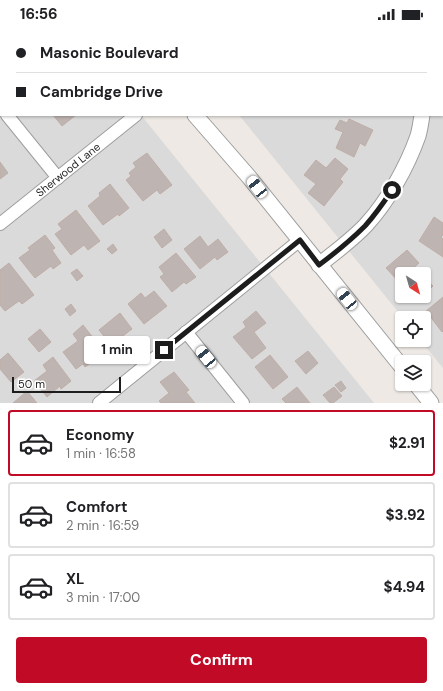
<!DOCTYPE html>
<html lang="en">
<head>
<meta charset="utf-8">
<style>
	:root { --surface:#fff; --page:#f6f6f6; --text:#202124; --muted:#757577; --line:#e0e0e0; --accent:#c10a25 }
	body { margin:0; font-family:"DM Sans",sans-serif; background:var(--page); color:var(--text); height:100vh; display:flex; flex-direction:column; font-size:15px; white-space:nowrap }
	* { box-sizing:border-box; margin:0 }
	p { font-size:13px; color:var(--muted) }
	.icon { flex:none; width:22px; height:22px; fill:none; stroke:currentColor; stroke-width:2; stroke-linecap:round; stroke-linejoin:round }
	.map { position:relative; height:375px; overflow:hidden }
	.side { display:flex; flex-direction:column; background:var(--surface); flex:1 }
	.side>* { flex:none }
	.top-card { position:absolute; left:0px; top:0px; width:443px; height:88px; box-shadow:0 1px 3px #0004; display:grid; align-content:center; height:88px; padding:0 16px; background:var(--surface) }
	.needle { width:26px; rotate:143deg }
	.buttons { position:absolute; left:395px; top:239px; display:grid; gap:8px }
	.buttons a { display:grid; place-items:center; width:36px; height:36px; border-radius:4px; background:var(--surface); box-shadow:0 1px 3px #0004; font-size:20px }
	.scale { position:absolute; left:12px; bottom:10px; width:109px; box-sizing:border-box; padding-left:4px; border:2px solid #1d1d1d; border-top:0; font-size:11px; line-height:14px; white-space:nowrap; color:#1d1d1d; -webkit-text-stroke:3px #fff; paint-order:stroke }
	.end { position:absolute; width:18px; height:18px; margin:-9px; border:5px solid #1d1d1d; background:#fff; box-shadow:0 0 0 2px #fff }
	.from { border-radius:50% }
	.bubble { position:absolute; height:28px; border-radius:4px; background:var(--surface); box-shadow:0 1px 3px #0004; font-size:13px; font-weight:700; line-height:28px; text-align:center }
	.car { position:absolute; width:12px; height:24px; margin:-12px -6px; border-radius:5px; box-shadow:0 0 3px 1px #0007; background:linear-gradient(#fff 24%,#345 0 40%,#fff 0 76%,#345 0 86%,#fff 0) }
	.top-card b { display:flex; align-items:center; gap:14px; height:38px; font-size:15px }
	.top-card b+b { border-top:1px solid var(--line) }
	.top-card i { width:10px; height:10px; background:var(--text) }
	ul { padding:7px 0 0; list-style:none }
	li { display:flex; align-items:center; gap:12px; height:66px; margin:0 8px 6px; padding:0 8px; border:2px solid var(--line); border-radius:4px }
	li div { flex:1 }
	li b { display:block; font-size:15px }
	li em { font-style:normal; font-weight:700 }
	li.active { border-color:var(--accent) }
	li>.icon { width:36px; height:36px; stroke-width:1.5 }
	.primary-button { display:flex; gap:8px; margin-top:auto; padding:8px 16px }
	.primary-button a { flex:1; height:46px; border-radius:4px; background:var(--accent); color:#fff; font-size:16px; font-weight:700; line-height:46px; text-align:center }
	.status { display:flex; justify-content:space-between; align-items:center; height:28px; padding:0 20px; background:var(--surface); direction:ltr }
	.status svg { height:11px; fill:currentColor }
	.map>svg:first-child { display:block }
</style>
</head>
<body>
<div class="status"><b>16:56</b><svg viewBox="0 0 49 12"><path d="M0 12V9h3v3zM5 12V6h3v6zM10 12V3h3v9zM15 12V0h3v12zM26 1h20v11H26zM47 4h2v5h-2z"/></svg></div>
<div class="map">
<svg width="443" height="375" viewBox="0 0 443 375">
	<rect width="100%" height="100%" fill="#eee9e4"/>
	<g fill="#dbdadb" fill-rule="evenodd">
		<polygon points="0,0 70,0 71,1 1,1 1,87 141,87 374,375 0,375"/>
		<path d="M169,0H443V340L420,312H424V290H403L239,87H442V1H170ZM402,246H424V268H402Z"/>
	</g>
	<g fill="#beb4b1" stroke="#bfaea7">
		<polygon points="0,0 29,0 30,1 1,1 1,13 0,13"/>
		<polygon points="53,87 76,87 62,98"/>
		<polygon points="349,91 373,102 365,118 360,115 354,129 336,120 343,104 335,101 340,92 347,95"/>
		<polygon points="147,125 172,157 160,166 157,162 143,173 126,152 131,148 129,145 136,139 133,135"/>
		<polygon points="335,130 348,141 340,151 343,154 324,178 308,165 316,156 304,147 316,132 326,140"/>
		<polygon points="0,134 8,145 0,151"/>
		<polygon points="110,156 129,180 119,188 118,186 103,197 88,178 100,168 99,165"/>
		<polygon points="76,182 100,213 88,222 84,217 71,227 55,206 62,201 58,196"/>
		<polygon points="434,189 443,195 443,207 441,209 443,211 443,229 419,213"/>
		<polygon points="164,201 172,212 162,220 154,209"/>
		<polygon points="45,207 55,220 52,222 61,235 53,241 51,238 35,250 19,230 30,222 28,220"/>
		<polygon points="200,208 208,219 218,211 228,224 217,232 215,229 200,241 184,221"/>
		<polygon points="113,216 117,222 112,226 107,221"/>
		<polygon points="407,222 419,235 408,246 402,246 402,251 399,254 386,240"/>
		<polygon points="176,225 196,249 186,256 184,254 172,264 160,249 164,246 159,239"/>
		<polygon points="9,235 34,267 22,276 19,273 5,283 0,277 0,242"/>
		<polygon points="77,241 83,248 77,253 71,245"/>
		<polygon points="427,252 433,258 428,263 424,259 424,255"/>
		<polygon points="154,263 167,278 144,296 128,276 141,265 145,270"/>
		<polygon points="443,269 443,303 442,304 426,283"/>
		<polygon points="71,276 76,283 70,288 65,281"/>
		<polygon points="256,283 266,295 254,304 266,320 252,331 233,309 246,299 243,294"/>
		<polygon points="120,285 132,301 111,317 99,302"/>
		<polygon points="83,297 106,326 95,334 93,333 85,339 83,336 76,341 63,324 78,313 73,306"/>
		<polygon points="40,301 51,314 39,324 28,311"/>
		<polygon points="308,323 318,335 306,346 295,333"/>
		<polygon points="8,325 24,344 11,354 0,341 0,332"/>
		<polygon points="270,327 288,349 273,361 255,339"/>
		<polygon points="53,329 71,353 61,361 60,358 47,369 34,353 47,343 43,337"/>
		<polygon points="174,344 189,362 186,364 195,375 161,375 159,373 169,365 160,354"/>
		<polygon points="341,353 346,360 341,364 335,357"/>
		<polygon points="297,359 310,375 286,375 282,371"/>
		<polygon points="334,359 342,368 333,375 330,375 323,367"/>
		<polygon points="27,363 37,375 13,375"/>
	</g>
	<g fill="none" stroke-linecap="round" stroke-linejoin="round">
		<defs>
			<g id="minor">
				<polyline points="442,26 443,26"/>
				<polyline points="0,79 1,80"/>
				<polyline points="7,87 58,150"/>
				<path id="s1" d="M0,196L136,87"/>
				<polyline points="186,304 243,375"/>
				<polyline points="99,375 300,212"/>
			</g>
			<g id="tertiary">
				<polyline points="124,0 124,1"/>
				<polyline points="425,0 425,1"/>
				<polyline points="195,87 249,149 402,339"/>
				<path d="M319,237C335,224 352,212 366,197C388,173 407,139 418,108C420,101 421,94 422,87"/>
				<polyline points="416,356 431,375"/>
			</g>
		</defs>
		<use href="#minor" stroke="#9e9e9e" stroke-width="14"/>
		<use href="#tertiary" stroke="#9e9e9e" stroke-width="17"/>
		<use href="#minor" stroke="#fff" stroke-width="12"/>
		<use href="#tertiary" stroke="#fff" stroke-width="15"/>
	</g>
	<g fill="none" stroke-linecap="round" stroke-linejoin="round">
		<path stroke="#1d1d1d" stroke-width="5" d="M164,322L300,212L319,237C335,225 351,212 365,198C375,187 384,174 392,162"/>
	</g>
	<g text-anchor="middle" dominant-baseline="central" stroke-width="4" stroke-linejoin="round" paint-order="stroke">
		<g font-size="11" fill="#1d1d1d" stroke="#fff">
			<text stroke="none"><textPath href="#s1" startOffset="87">Sherwood Lane</textPath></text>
		</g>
	</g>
</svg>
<div class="buttons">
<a><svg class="needle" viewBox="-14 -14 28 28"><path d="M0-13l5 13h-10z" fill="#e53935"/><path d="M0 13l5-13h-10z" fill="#757577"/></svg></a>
<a><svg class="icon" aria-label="locate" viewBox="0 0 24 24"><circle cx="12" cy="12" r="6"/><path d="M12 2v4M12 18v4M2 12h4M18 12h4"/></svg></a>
<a><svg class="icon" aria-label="layers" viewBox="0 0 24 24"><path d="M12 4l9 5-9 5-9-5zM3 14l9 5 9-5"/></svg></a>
</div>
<div class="scale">50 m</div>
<i class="end from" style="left:392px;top:162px"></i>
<i class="end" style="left:164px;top:322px"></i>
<div class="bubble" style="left:84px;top:308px;width:66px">1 min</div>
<i class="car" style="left:257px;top:159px;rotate:322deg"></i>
<i class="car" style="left:347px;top:271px;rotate:321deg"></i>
<i class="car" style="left:206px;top:329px;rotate:321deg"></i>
<div class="top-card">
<b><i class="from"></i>Masonic Boulevard</b>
<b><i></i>Cambridge Drive</b>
</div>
</div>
<section class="side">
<ul>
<li class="active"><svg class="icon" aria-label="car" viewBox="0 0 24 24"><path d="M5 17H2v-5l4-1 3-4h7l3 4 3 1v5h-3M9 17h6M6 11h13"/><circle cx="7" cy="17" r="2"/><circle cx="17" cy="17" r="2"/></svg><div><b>Economy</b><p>1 min · 16:58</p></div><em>$2.91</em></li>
<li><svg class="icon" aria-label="car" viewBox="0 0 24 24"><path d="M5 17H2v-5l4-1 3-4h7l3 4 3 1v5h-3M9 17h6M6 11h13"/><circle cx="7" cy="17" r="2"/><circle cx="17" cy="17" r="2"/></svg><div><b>Comfort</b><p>2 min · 16:59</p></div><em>$3.92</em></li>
<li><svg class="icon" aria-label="car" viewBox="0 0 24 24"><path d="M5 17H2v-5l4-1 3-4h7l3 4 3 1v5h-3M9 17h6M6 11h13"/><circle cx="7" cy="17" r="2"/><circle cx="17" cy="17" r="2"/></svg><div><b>XL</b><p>3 min · 17:00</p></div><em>$4.94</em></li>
</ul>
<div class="primary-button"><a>Confirm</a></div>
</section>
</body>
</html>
